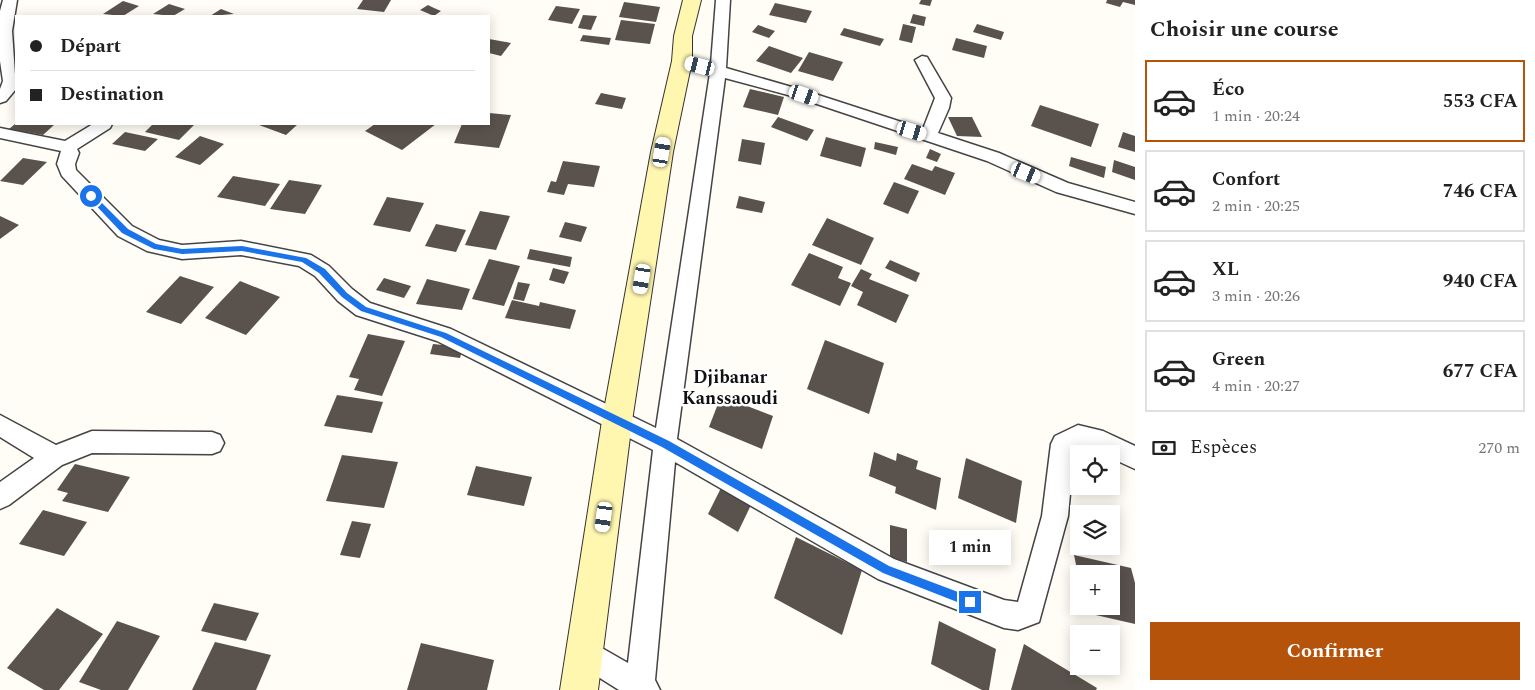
<!DOCTYPE html>
<html lang="fr">
<head>
<meta charset="utf-8">
<style>
	:root { --surface:#fff; --page:#f6f6f6; --text:#222; --muted:#767676; --line:#e0e0e0; --accent:#b45309 }
	body { margin:0; font-family:Spectral,serif; background:var(--page); color:var(--text); height:100vh; display:flex; flex-direction:column; font-size:19px; white-space:nowrap }
	* { box-sizing:border-box; margin:0 }
	p { font-size:16px; color:var(--muted) }
	.icon { flex:none; width:28px; height:28px; fill:none; stroke:currentColor; stroke-width:2; stroke-linecap:round; stroke-linejoin:round }
	.map { position:relative; flex:1; overflow:hidden }
	.side { display:flex; flex-direction:column; background:var(--surface); width:400px }
	.side>* { flex:none }
	.top-card { position:absolute; left:15px; top:15px; width:475px; height:110px; border-radius:0px; box-shadow:0 2px 12px #0003; display:grid; align-content:center; height:110px; padding:0 15px; background:var(--surface) }
	.tools { position:absolute; left:1070px; top:445px; display:grid; gap:10px }
	.tools a { display:grid; place-items:center; width:50px; height:50px; border-radius:0px; background:var(--surface); box-shadow:0 2px 12px #0003; font-size:25px }
	.end { position:absolute; width:22px; height:22px; margin:-11px; border:6px solid #1a73e8; background:#fff; box-shadow:0 0 0 2px #fff }
	.from { border-radius:50% }
	.bubble { position:absolute; height:35px; border-radius:0px; background:var(--surface); box-shadow:0 2px 12px #0003; font-size:16px; font-weight:700; line-height:35px; text-align:center }
	.car { position:absolute; width:15px; height:30px; margin:-15px -8px; border-radius:6px; box-shadow:0 0 4px 1px #0007; background:linear-gradient(#fff 24%,#345 0 40%,#fff 0 76%,#345 0 86%,#fff 0) }
	.top-card b { display:flex; align-items:center; gap:18px; height:48px; font-size:19px }
	.top-card b+b { border-top:1px solid var(--line) }
	.top-card i { width:12px; height:12px; background:var(--text) }
	ul { padding:0; list-style:none }
	li { display:flex; align-items:center; gap:15px; height:82px; margin:0 10px 8px; padding:0 5px; border:2px solid var(--line); border-radius:0px }
	li div { flex:1 }
	li b { display:block; font-size:19px }
	li em { font-style:normal; font-weight:700 }
	li.current { border-color:var(--accent) }
	li>.icon { width:45px; height:45px; stroke-width:1.5 }
	h2 { padding:0 15px; font-size:22px; line-height:60px }
	.pay { display:flex; align-items:center; gap:12px; height:55px; padding:0 15px; font-size:19px }
	.pay p { margin-inline-start:auto }
	.action { display:flex; gap:10px; margin-top:auto; padding:10px 15px }
	.action a { flex:1; height:58px; border-radius:0px; background:var(--accent); color:#fff; font-size:20px; font-weight:700; line-height:58px; text-align:center }
	main { display:flex; flex:1; min-height:0 }
	.map>svg:first-child { display:block }
</style>
</head>
<body>
<main>
<div class="map">
<svg width="1135" height="690" viewBox="0 0 1135 690">
	<rect width="100%" height="100%" fill="#fffdf5"/>
	<g fill="#5a524d">
		<polygon points="363,0 391,0 384,12 357,9"/>
		<polygon points="921,0 932,0 930,6 919,4"/>
		<polygon points="1107,0 1135,0 1135,5 1123,2 1120,7 1106,3"/>
		<polygon points="123,1 139,6 123,16 103,14"/>
		<polygon points="624,2 660,7 656,22 619,17"/>
		<polygon points="775,3 812,11 806,23 769,15"/>
		<polygon points="169,4 185,9 173,16 153,14"/>
		<polygon points="428,5 434,8 441,11 434,16 420,10"/>
		<polygon points="556,6 580,9 572,24 548,20"/>
		<polygon points="221,9 234,14 210,16"/>
		<polygon points="913,14 926,17 924,26 910,23"/>
		<polygon points="583,15 597,16 591,30 578,28"/>
		<polygon points="621,20 655,24 650,44 615,40"/>
		<polygon points="903,24 916,27 912,43 899,40"/>
		<polygon points="977,24 1004,32 1001,40 973,32"/>
		<polygon points="758,25 775,31 769,38 752,32"/>
		<polygon points="844,28 884,39 880,46 840,35"/>
		<polygon points="583,35 611,38 609,45 580,41"/>
		<polygon points="956,38 987,46 984,58 952,50"/>
		<polygon points="489,39 511,43 501,56 489,53"/>
		<polygon points="769,46 803,58 791,73 756,61"/>
		<polygon points="809,52 843,62 833,81 798,71"/>
		<polygon points="750,89 784,97 778,115 743,107"/>
		<polygon points="601,93 626,98 622,109 595,104"/>
		<polygon points="1040,105 1099,124 1091,147 1031,126"/>
		<polygon points="489,113 511,115 499,148 454,143 462,124 489,124"/>
		<polygon points="778,117 814,130 807,141 771,127"/>
		<polygon points="948,117 972,117 982,137 957,136"/>
		<polygon points="15,124 55,124 43,135 9,129"/>
		<polygon points="153,124 187,124 194,125 179,140 145,132"/>
		<polygon points="261,124 298,124 286,135 259,125"/>
		<polygon points="375,124 436,124 402,150 365,131"/>
		<polygon points="125,132 158,139 145,151 112,144"/>
		<polygon points="1123,132 1135,136 1135,152 1118,147"/>
		<polygon points="200,136 224,144 200,165 175,157"/>
		<polygon points="826,137 866,148 861,167 820,156"/>
		<polygon points="742,139 765,143 761,165 738,161"/>
		<polygon points="875,142 898,147 896,155 874,149"/>
		<polygon points="930,149 941,154 937,162 926,158"/>
		<polygon points="1071,157 1106,167 1104,178 1069,166"/>
		<polygon points="23,158 47,162 23,185 0,181"/>
		<polygon points="1114,160 1135,167 1135,180 1112,172"/>
		<polygon points="563,161 600,166 594,187 568,184 564,195 547,192 551,181 556,182"/>
		<polygon points="912,164 932,171 935,166 955,173 945,195 904,179"/>
		<polygon points="233,176 280,184 265,206 217,197"/>
		<polygon points="289,180 322,185 305,214 270,209"/>
		<polygon points="894,182 919,191 908,214 883,204"/>
		<polygon points="739,196 765,202 762,213 736,208"/>
		<polygon points="387,197 424,203 410,232 373,225"/>
		<polygon points="480,211 510,216 496,250 465,245"/>
		<polygon points="0,216 19,225 0,239"/>
		<polygon points="827,218 874,238 861,265 812,245"/>
		<polygon points="565,222 587,227 581,242 559,237"/>
		<polygon points="436,224 466,230 456,252 425,246"/>
		<polygon points="530,249 572,257 570,267 527,259"/>
		<polygon points="809,253 843,267 838,278 851,283 840,306 791,285"/>
		<polygon points="489,259 520,266 504,306 472,299"/>
		<polygon points="890,260 920,273 916,282 885,268"/>
		<polygon points="553,268 569,272 564,284 549,280"/>
		<polygon points="861,269 872,274 869,279 909,295 896,323 857,305 863,292 851,286"/>
		<polygon points="180,276 214,287 181,324 146,312"/>
		<polygon points="384,278 411,286 404,298 376,290"/>
		<polygon points="427,279 470,289 462,310 416,304"/>
		<polygon points="240,281 280,297 246,335 205,318"/>
		<polygon points="518,282 530,284 524,301 513,299"/>
		<polygon points="512,300 539,306 540,302 576,310 570,329 505,318"/>
		<polygon points="368,334 405,341 382,396 354,390 359,379 349,377"/>
		<polygon points="825,340 884,363 869,414 807,389"/>
		<polygon points="433,344 463,347 460,358 430,354"/>
		<polygon points="337,395 383,402 372,433 324,426"/>
		<polygon points="721,396 773,416 762,449 709,427"/>
		<polygon points="874,452 896,461 897,453 918,461 916,469 941,478 936,510 895,493 896,487 869,476"/>
		<polygon points="342,455 398,462 384,508 326,501"/>
		<polygon points="966,458 1022,481 1016,523 958,498"/>
		<polygon points="75,464 130,477 108,512 62,501 68,493 57,490"/>
		<polygon points="476,466 532,477 524,506 467,495"/>
		<polygon points="721,488 751,505 738,532 708,514"/>
		<polygon points="43,510 87,522 64,556 19,544"/>
		<polygon points="352,521 371,524 360,558 340,555"/>
		<polygon points="890,525 907,529 907,562 890,557"/>
		<polygon points="796,537 862,570 842,635 774,598"/>
		<polygon points="1074,555 1131,568 1135,583 1135,624 1087,613 1085,606 1111,606 1111,574 1078,574"/>
		<polygon points="214,603 259,613 246,641 201,631"/>
		<polygon points="57,608 103,634 59,690 44,690 7,668"/>
		<polygon points="117,621 160,636 128,690 101,690 79,682"/>
		<polygon points="939,621 996,649 989,690 982,690 931,664"/>
		<polygon points="215,642 271,655 256,690 192,690"/>
		<polygon points="421,643 494,660 487,690 407,690"/>
		<polygon points="1024,644 1097,688 1096,690 1011,690"/>
	</g>
	<g fill="none" stroke-linecap="round" stroke-linejoin="round">
		<defs>
			<g id="street">
				<polygon points="3,0 17,0 12,31 16,89 6,101 0,103 0,89 3,81 0,61 0,11"/>
				<polygon points="716,0 730,0 726,68 809,92 923,129 935,98 915,60 922,56 927,57 951,98 949,108 938,133 999,153 1068,183 1135,202 1135,214 1056,192 987,161 799,98 725,78 677,439 894,559 1004,600 1018,602 1042,516 1051,444 1055,436 1078,425 1103,431 1135,446 1135,469 1111,458 1111,454 1080,447 1074,450 1068,516 1039,622 1018,630 1004,628 878,579 675,462 655,680 660,690 619,690 576,663 572,653 576,643 586,639 628,663 653,450 437,341 356,315 338,301 315,276 299,266 241,255 182,259 147,251 118,236 62,176 57,164 61,151 0,138 0,128 65,141 93,124 112,124 110,128 77,149 79,153 75,164 76,170 132,226 159,240 182,245 241,241 311,255 329,266 352,289 370,303 451,329 656,428 710,73 677,64 675,61 682,57 711,64"/>
				<polygon points="0,415 56,445 92,431 212,432 220,435 224,443 220,451 212,454 92,453 62,465 9,505 0,509 0,482 34,458 0,437"/>
			</g>
			<polygon id="secondary" points="683,0 701,0 692,36 692,61 673,152 632,421 598,690 560,690 602,421 651,152 672,61 674,36"/>
		</defs>
		<use href="#street" stroke="#444" stroke-width="3"/>
		<use href="#secondary" stroke="#333" stroke-width="2"/>
		<use href="#street" fill="#fff" fill-rule="evenodd"/>
		<use href="#secondary" fill="#fff6b0" fill-rule="evenodd"/>
	</g>
	<polygon fill="#1a73e8" points="88,194 93,194 128,229 156,244 182,249 242,246 306,258 325,269 347,293 366,307 446,333 669,441 889,566 974,598 974,605 970,607 883,573 662,447 441,337 361,311 342,297 319,273 302,262 242,251 182,254 154,249 122,233 88,197"/>
	<g text-anchor="middle" dominant-baseline="central" stroke-width="5" stroke-linejoin="round" paint-order="stroke">
		<g font-size="18" font-weight="bold" fill="#111" stroke="#fff">
			<text x="730" y="377">Djibanar<tspan x="730" dy="21">Kanssaoudi</tspan></text>
		</g>
	</g>
</svg>
<div class="tools">
<a><svg class="icon" aria-label="locate" viewBox="0 0 24 24"><circle cx="12" cy="12" r="6"/><path d="M12 2v4M12 18v4M2 12h4M18 12h4"/></svg></a>
<a><svg class="icon" aria-label="layers" viewBox="0 0 24 24"><path d="M12 4l9 5-9 5-9-5zM3 14l9 5 9-5"/></svg></a>
<a>+</a>
<a>−</a>
</div>
<i class="end from" style="left:91px;top:196px"></i>
<i class="end" style="left:970px;top:602px"></i>
<div class="bubble" style="left:929px;top:530px;width:82px">1 min</div>
<i class="car" style="left:700px;top:66px;rotate:284deg"></i>
<i class="car" style="left:804px;top:95px;rotate:109deg"></i>
<i class="car" style="left:912px;top:131px;rotate:107deg"></i>
<i class="car" style="left:662px;top:152px;rotate:10deg"></i>
<i class="car" style="left:1026px;top:173px;rotate:112deg"></i>
<i class="car" style="left:642px;top:279px;rotate:189deg"></i>
<i class="car" style="left:604px;top:517px;rotate:188deg"></i>
<div class="top-card">
<b><i class="from"></i>Départ</b>
<b><i></i>Destination</b>
</div>
</div>
<section class="side">
<h2>Choisir une course</h2>
<ul>
<li class="current"><svg class="icon" aria-label="car" viewBox="0 0 24 24"><path d="M5 17H2v-5l4-1 3-4h7l3 4 3 1v5h-3M9 17h6M6 11h13"/><circle cx="7" cy="17" r="2"/><circle cx="17" cy="17" r="2"/></svg><div><b>Éco</b><p>1 min · 20:24</p></div><em>553 CFA</em></li>
<li><svg class="icon" aria-label="car" viewBox="0 0 24 24"><path d="M5 17H2v-5l4-1 3-4h7l3 4 3 1v5h-3M9 17h6M6 11h13"/><circle cx="7" cy="17" r="2"/><circle cx="17" cy="17" r="2"/></svg><div><b>Confort</b><p>2 min · 20:25</p></div><em>746 CFA</em></li>
<li><svg class="icon" aria-label="car" viewBox="0 0 24 24"><path d="M5 17H2v-5l4-1 3-4h7l3 4 3 1v5h-3M9 17h6M6 11h13"/><circle cx="7" cy="17" r="2"/><circle cx="17" cy="17" r="2"/></svg><div><b>XL</b><p>3 min · 20:26</p></div><em>940 CFA</em></li>
<li><svg class="icon" aria-label="car" viewBox="0 0 24 24"><path d="M5 17H2v-5l4-1 3-4h7l3 4 3 1v5h-3M9 17h6M6 11h13"/><circle cx="7" cy="17" r="2"/><circle cx="17" cy="17" r="2"/></svg><div><b>Green</b><p>4 min · 20:27</p></div><em>677 CFA</em></li>
</ul>
<div class="pay"><svg class="icon" aria-label="cash" viewBox="0 0 24 24"><path d="M3 7h18v10H3z"/><circle cx="12" cy="12" r="2"/></svg>Espèces<p>270 m</p></div>
<div class="action"><a>Confirmer</a></div>
</section>
</main>
</body>
</html>
